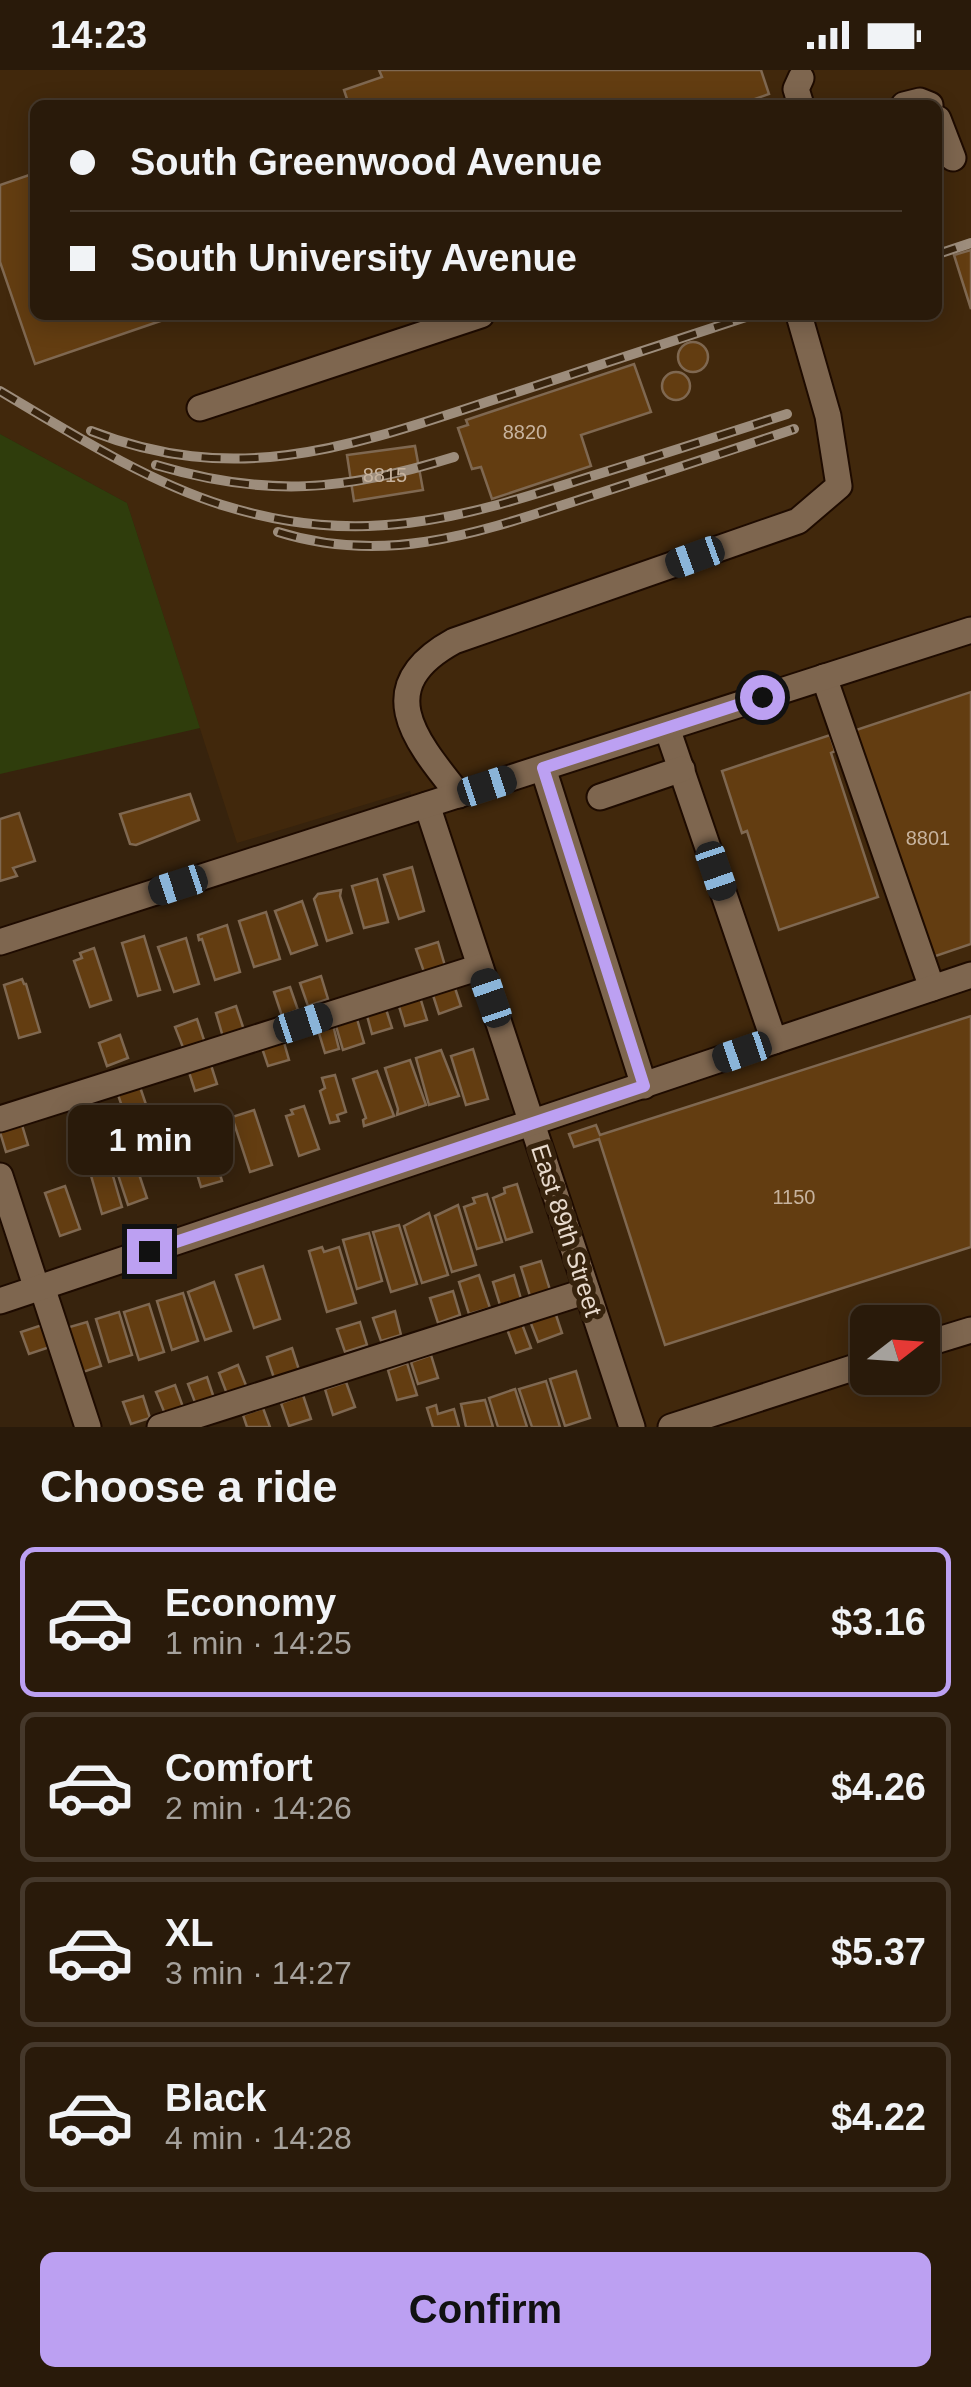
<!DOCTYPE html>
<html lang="en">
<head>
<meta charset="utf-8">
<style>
	:root { --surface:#291a0a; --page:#352718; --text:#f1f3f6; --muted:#a5a19c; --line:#45382b; --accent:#bca0f2 }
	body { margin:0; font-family:Arial,sans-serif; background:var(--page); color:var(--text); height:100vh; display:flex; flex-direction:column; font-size:38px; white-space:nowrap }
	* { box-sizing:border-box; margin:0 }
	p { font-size:32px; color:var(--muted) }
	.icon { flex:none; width:55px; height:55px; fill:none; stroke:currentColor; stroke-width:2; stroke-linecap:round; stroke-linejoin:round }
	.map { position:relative; height:1357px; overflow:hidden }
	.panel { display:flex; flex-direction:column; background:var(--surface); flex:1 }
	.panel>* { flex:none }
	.guide { position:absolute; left:30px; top:30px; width:912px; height:220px; border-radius:15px; box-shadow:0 5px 25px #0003,0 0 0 2px var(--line); display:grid; align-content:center; height:220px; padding:0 40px; background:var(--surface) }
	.needle { width:65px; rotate:73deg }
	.buttons { position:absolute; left:850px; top:1235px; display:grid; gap:20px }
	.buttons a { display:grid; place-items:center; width:90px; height:90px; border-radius:15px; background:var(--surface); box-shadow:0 5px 25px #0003,0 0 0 2px var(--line); font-size:50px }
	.end { position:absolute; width:45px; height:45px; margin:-22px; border:12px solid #bca0f2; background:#111; box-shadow:0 0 0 5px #111 }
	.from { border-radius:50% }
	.bubble { position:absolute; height:70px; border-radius:15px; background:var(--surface); box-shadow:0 5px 25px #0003,0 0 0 2px var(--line); font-size:32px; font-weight:600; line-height:70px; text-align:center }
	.car { position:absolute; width:30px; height:60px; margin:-30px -15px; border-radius:12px; box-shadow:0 0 8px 2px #0007; background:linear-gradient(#222 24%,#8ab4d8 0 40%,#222 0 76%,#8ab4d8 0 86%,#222 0) }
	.guide b { display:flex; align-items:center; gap:35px; height:95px; font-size:38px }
	.guide b+b { border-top:2px solid var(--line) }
	.guide i { width:25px; height:25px; background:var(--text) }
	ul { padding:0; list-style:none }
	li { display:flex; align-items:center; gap:30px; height:150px; margin:0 20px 15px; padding:0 20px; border:5px solid var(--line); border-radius:15px }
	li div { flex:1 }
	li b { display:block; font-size:38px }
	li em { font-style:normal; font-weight:600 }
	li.current { border-color:var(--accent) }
	li>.icon { width:90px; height:90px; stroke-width:1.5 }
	h2 { padding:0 40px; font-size:45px; line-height:120px }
	.button { display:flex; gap:20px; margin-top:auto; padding:20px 40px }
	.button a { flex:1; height:115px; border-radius:15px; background:var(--accent); color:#111; font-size:40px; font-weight:600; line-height:115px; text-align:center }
	.status { display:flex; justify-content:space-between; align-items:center; height:70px; padding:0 50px; background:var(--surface); direction:ltr }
	.status svg { height:28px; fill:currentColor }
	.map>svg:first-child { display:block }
</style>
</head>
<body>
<div class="status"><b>14:23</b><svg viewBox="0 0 49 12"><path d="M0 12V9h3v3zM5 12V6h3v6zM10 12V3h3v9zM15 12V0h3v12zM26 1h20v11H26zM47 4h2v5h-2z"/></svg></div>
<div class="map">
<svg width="971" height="1357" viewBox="0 0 971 1357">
	<rect width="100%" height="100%" fill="#37230d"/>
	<path fill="#41280c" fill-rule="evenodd" d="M0,0H971V1357H630L410,721L237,773L127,433L0,364ZM35,35H938V245H35ZM868,1252H922V1308H868Z"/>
	<polygon fill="#2f3d0c" points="0,364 127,433 200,658 0,704"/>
	<g fill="#633d11" stroke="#7f6851" stroke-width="2.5">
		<polygon points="379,0 761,0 769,24 738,35 349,35 344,20 382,7"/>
		<polygon points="35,103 35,245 178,245 35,294 0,192 0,115"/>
		<polygon points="971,180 971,239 954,185"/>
		<circle cx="693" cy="287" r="15"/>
		<polygon points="634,294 651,342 581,365 591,396 492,429 481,397 472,399 458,358 468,355 466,350"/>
		<circle cx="676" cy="316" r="14"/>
		<polygon points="415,376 423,420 354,431 347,385"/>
		<polygon points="971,622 971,874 924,890 850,662"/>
		<polygon points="830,665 835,681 831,683 878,827 779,860 747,761 742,763 722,701"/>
		<polygon points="190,724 199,750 136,775 130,774 120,744"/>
		<polygon points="19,743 35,791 13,798 17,806 0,811 0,749"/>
		<polygon points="412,797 424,841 399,849 384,805"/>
		<polygon points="377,809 388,852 364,858 352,816"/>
		<polygon points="341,820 340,826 352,863 327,871 314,829 318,824"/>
		<polygon points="302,831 317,875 291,884 275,841"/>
		<polygon points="266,842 280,889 254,897 239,851"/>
		<polygon points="227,855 240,902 215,910 202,869 199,870 198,865"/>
		<polygon points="144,866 160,920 138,926 122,873"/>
		<polygon points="186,868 199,914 174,922 158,877"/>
		<polygon points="438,872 445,896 424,902 416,879"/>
		<polygon points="94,878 111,930 90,937 74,891 82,888 80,883"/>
		<polygon points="321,906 328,929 308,936 300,913"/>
		<polygon points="22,909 24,914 26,914 40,962 19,968 4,915"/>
		<polygon points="453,912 461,936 439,944 431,919"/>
		<polygon points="290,917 298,940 282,946 274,922"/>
		<polygon points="420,927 427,950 405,956 398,933"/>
		<polygon points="236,936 244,960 223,967 216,943"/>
		<polygon points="385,936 392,958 372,964 366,942"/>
		<polygon points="971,946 971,1177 665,1275 599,1069 574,1077 569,1064 596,1055 600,1065"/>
		<polygon points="197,949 205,973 184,980 175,957"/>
		<polygon points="357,949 364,973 343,980 336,956"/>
		<polygon points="333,955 339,979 325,983 318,960"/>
		<polygon points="120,965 128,988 107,996 99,973"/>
		<polygon points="283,969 289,990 268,996 261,975"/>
		<polygon points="473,979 488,1029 466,1035 451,986"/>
		<polygon points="441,980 459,1026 429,1035 416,988"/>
		<polygon points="410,990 426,1035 397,1045 398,1039 385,998"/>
		<polygon points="210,992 217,1014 195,1021 188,999"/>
		<polygon points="377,1001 394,1046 364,1056 363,1050 366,1048 353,1009"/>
		<polygon points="335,1005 346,1042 337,1045 339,1051 330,1053 320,1021 325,1018 322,1008"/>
		<polygon points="139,1014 156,1064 134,1071 117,1022"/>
		<polygon points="92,1030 100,1052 76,1060 68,1038"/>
		<polygon points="304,1036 319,1079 299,1086 286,1046 293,1044 291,1040"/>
		<polygon points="254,1040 272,1095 250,1102 232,1047"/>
		<polygon points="22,1055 28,1075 6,1082 0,1062"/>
		<polygon points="205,1055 222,1111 201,1117 184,1061"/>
		<polygon points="129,1074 147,1128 128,1135 110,1081"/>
		<polygon points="106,1082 122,1137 102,1144 86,1088"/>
		<polygon points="517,1114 532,1162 506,1170 493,1128 505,1123 504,1118"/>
		<polygon points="65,1116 80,1159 60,1166 45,1123"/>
		<polygon points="487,1124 502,1172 477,1179 464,1137 475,1133 473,1128"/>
		<polygon points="458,1135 476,1195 452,1202 435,1146"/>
		<polygon points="429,1143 448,1205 422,1213 404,1156"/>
		<polygon points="399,1155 417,1214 391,1222 373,1162"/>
		<polygon points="369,1163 382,1211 357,1219 343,1170"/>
		<polygon points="322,1177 324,1182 339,1177 356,1233 327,1242 309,1181"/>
		<polygon points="541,1191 550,1220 530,1226 521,1197"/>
		<polygon points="263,1196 280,1249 254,1258 236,1205"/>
		<polygon points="479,1205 490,1238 469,1244 459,1212"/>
		<polygon points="514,1205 521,1229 500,1235 493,1212"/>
		<polygon points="214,1212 231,1261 205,1270 188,1222"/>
		<polygon points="453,1221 460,1245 438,1253 430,1228"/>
		<polygon points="183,1223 198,1271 172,1280 157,1231"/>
		<polygon points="149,1234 164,1282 139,1290 124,1242"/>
		<polygon points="395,1241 401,1265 381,1271 373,1248"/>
		<polygon points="119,1242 132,1285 109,1292 96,1249"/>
		<polygon points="555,1242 562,1263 538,1272 530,1251"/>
		<polygon points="87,1252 101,1296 80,1303 66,1258"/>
		<polygon points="360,1252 367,1275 345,1282 337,1259"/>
		<polygon points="45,1254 53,1276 29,1284 21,1262"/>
		<polygon points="522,1254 531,1278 516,1283 507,1259"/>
		<polygon points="292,1278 300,1303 275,1311 267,1287"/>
		<polygon points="431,1285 438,1308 418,1314 411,1292"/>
		<polygon points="407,1293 417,1325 397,1330 388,1300"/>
		<polygon points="238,1295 247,1318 227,1324 219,1303"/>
		<polygon points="576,1301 590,1348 565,1356 550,1309"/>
		<polygon points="207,1307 214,1328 196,1335 188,1314"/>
		<polygon points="546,1311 560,1357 532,1357 519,1319"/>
		<polygon points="346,1312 355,1337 333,1345 325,1319"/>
		<polygon points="175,1315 183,1337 165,1344 156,1322"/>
		<polygon points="515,1319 527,1357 498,1357 489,1328"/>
		<polygon points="303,1325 311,1349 289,1356 281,1333"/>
		<polygon points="143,1326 150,1348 131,1354 123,1332"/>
		<polygon points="485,1330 493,1357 466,1357 461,1334"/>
		<polygon points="436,1335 438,1344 454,1339 459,1357 433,1357 427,1338"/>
		<polygon points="263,1338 270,1357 247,1357 243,1345"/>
	</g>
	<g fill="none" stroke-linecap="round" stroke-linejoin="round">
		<defs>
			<g id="minor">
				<polyline points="801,35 796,19 801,8"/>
				<polyline points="904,35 920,31 930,35"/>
				<polyline points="938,49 953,88"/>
				<polyline points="200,338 481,245"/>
				<polyline points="824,607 932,918"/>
				<polyline points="667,658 774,971"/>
				<polyline points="543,698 644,1016"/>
				<path d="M459,725C415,670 370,617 454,571L798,451L839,416L828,346L799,245"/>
				<polyline points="600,727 682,699"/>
				<polyline points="427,735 632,1357"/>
				<polyline points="0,872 971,560"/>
				<polyline points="0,1049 480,897"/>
				<polyline points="0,1106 37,1219"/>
				<polyline points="42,1217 88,1357"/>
				<polyline points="0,1231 971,905"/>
				<polyline points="922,1275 971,1260"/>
				<polyline points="160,1357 587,1221"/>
				<polyline points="671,1357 868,1293"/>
			</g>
		</defs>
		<use href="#minor" stroke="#1e0b00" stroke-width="29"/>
		<use href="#minor" stroke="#7e664f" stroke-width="25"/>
		<defs>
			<g id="rail">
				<polyline points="938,184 971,173"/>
				<path d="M0,321C69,362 146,411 222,435C361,478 460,449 592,406C657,386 722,365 787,344"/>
				<path d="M91,361C243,420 360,373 505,326C588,299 670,272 752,245"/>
				<path d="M156,395C267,428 345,421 454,387"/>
				<path d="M278,462C390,497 486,460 591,426C659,404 726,382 794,359"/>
			</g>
		</defs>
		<use href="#rail" stroke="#9d8d7c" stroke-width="10"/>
		<use href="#rail" stroke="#37230d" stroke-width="6" stroke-dasharray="19" stroke-linecap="butt"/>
	</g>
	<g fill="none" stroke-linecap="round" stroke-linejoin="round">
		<polyline stroke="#bca0f2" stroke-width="12" points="149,1181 644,1016 543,698 762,627"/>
	</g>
	<g text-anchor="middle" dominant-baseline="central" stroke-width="10" stroke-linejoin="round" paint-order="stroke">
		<g font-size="20" fill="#c7b39e">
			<text x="525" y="362">8820</text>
			<text x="385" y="405">8815</text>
			<text x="928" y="768">8801</text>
			<text x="794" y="1127">1150</text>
		</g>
		<g font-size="25" fill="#e8dacd" stroke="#37230d">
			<text transform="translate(567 1160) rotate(72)">East 89th Street</text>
		</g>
	</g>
</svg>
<div class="buttons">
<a><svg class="needle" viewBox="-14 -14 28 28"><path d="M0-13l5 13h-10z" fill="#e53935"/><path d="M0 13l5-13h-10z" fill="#a5a19c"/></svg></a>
</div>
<i class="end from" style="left:762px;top:627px"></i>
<i class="end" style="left:149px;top:1181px"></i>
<div class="bubble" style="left:68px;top:1035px;width:165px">1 min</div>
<i class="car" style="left:695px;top:487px;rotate:250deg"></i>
<i class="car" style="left:487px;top:716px;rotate:72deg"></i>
<i class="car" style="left:716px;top:801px;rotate:161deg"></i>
<i class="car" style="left:178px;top:815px;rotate:252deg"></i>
<i class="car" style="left:491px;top:928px;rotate:341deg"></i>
<i class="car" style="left:303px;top:953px;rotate:72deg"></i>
<i class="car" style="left:742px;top:982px;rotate:251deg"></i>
<div class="guide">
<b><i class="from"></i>South Greenwood Avenue</b>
<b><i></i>South University Avenue</b>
</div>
</div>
<section class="panel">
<h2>Choose a ride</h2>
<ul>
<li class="current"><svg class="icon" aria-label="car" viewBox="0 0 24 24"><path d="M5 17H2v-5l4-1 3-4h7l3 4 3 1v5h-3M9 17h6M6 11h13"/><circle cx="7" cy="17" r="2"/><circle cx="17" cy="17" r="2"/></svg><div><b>Economy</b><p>1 min · 14:25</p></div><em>$3.16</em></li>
<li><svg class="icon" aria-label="car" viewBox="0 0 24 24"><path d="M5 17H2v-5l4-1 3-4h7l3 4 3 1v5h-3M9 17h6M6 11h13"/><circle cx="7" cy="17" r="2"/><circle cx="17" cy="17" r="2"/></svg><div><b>Comfort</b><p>2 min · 14:26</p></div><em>$4.26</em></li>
<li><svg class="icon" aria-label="car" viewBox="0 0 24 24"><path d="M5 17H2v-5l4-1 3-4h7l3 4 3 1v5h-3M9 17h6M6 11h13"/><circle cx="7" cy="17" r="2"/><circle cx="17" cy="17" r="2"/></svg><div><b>XL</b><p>3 min · 14:27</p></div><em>$5.37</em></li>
<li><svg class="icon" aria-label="car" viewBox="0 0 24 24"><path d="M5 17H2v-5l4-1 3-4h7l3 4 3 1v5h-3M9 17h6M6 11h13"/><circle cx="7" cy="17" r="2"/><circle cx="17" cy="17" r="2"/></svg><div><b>Black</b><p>4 min · 14:28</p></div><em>$4.22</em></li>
</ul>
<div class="button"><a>Confirm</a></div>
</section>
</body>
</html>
